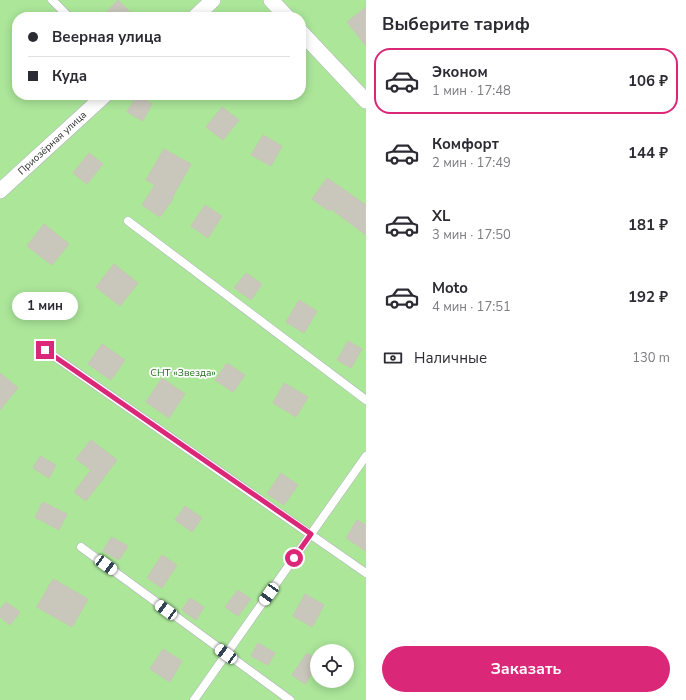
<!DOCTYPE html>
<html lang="ru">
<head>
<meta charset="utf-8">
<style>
	:root { --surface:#fff; --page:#f7f7f7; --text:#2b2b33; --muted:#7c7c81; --line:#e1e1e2; --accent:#db2777 }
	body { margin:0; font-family:"Nunito Sans",sans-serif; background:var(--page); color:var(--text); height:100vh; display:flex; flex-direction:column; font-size:15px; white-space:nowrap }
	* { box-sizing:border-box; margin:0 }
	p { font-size:13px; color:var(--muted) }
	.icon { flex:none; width:22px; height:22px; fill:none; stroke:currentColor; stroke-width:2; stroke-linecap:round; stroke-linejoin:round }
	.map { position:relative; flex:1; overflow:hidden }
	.drawer { display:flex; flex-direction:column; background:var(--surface); width:320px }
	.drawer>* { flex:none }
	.banner { position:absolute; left:12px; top:12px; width:294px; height:88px; border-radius:16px; box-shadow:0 2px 10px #0003; display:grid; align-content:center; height:88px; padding:0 16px; background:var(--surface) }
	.fabs { position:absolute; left:310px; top:644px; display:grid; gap:8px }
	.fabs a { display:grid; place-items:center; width:44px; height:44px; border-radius:50%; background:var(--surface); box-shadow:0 2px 10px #0003; font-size:20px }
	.end { position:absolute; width:18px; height:18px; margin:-9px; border:5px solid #db2777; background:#fff; box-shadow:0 0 0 2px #fff }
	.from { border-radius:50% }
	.bubble { position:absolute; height:28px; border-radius:14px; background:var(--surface); box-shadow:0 2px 10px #0003; font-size:13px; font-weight:700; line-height:28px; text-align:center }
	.car { position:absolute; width:12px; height:24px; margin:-12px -6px; border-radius:5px; box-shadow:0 0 3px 1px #0007; background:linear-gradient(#fff 24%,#345 0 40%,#fff 0 76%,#345 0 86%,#fff 0) }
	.banner b { display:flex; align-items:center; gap:14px; height:38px; font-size:15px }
	.banner b+b { border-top:1px solid var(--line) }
	.banner i { width:10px; height:10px; background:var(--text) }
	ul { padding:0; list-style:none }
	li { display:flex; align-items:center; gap:12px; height:66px; margin:0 8px 6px; padding:0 8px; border:2px solid transparent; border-radius:16px }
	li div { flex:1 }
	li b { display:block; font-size:15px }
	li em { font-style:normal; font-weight:700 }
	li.selected { border-color:var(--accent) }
	li>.icon { width:36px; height:36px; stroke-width:1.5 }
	h2 { padding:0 16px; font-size:18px; line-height:48px }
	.pay { display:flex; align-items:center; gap:10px; height:44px; padding:0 16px; font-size:15px }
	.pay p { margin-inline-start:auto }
	.button { display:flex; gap:8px; margin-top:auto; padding:8px 16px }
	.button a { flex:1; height:46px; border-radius:24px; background:var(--accent); color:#fff; font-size:16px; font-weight:700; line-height:46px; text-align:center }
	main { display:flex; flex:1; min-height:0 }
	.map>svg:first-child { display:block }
</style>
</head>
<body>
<main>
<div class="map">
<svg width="366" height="700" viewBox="0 0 366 700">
	<rect width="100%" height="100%" fill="#eee9de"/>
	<path fill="#abe699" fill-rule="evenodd" d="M0,0H366V700H0ZM17,17H301V95H17ZM317,651H347V681H317Z"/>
	<g fill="#c9c7bc" stroke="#cac5b7">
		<polygon points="118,0 135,17 102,17"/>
		<polygon points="366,7 366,46 347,22"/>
		<polygon points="137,95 152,104 143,121 127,112"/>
		<polygon points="222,107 239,120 223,140 206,127"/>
		<polygon points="263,135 282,146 271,166 251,155"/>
		<polygon points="164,149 191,164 172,198 173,199 160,217 142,205 155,185 146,180"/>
		<polygon points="89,153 103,164 87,184 73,173"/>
		<polygon points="327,178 366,205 366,235 331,209 329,211 312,199"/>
		<polygon points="205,205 222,216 208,238 191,226"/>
		<polygon points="44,224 69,244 52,265 27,246"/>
		<polygon points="114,264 138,283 120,306 96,287"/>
		<polygon points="246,273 262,284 251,300 234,288"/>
		<polygon points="299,300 317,311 304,333 286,322"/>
		<polygon points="348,341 362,349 351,368 337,360"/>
		<polygon points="102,344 125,360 111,380 88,364"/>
		<polygon points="227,363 245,375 233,392 215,380"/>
		<polygon points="0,373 18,388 0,410"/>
		<polygon points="162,378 185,394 169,418 146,402"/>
		<polygon points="284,383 308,397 296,417 273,403"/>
		<polygon points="91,440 117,460 86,501 74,492 91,470 76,459"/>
		<polygon points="40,456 56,465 49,478 33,468"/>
		<polygon points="281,473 298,485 284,505 267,494"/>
		<polygon points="43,502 67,514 59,530 35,517"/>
		<polygon points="185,506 202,518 192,532 175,520"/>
		<polygon points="357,520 366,525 366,551 346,538"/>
		<polygon points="111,537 128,546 119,560 103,551"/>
		<polygon points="162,555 177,565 162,588 147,578"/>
		<polygon points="53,579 88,599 72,627 37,607"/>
		<polygon points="238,590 251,599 238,616 225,607"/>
		<polygon points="305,594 324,605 312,627 293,616"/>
		<polygon points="190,598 204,607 196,620 182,610"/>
		<polygon points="6,602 20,612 10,625 0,617 0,609"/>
		<polygon points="258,643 275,653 268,665 251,656"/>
		<polygon points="163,649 182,661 170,682 150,669"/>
		<polygon points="307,653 317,660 317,665 305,684 292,675"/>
	</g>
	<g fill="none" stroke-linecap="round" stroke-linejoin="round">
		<defs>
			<g id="lane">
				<polyline points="52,0 69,17"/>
				<polyline points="128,221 366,400"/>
				<polyline points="45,350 366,573"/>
				<polyline points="81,547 290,700"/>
				<polyline points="194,700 366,456"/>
			</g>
			<g id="street">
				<polyline points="271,0 287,17"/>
				<polyline points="195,17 213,0"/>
				<polyline points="301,32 366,101"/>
				<path id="s1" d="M0,191L105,95"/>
			</g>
		</defs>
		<use href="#lane" stroke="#b2b2c0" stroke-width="9"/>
		<use href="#street" stroke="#b2b2c0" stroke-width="16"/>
		<use href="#lane" stroke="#fff" stroke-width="8"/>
		<use href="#street" stroke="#fff" stroke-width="15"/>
	</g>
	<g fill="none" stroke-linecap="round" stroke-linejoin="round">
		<polyline stroke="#db2777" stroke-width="5" points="45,350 311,534 294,558"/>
	</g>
	<g text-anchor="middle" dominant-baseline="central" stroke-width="3.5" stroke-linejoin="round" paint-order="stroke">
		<g font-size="10" fill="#2c2c2c" stroke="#fff">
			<text stroke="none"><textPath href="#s1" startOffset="71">Приозёрная улица</textPath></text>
		</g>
		<g font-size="10" fill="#206d18" stroke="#fff">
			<text x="183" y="373">СНТ «Звезда»</text>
		</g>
	</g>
</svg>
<div class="fabs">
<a><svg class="icon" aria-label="locate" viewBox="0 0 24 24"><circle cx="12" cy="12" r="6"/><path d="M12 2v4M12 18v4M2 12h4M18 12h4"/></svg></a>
</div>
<i class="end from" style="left:294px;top:558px"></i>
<i class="end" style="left:45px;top:350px"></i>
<div class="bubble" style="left:12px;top:292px;width:66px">1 мин</div>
<i class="car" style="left:106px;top:565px;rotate:126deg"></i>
<i class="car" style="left:269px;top:594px;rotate:215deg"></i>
<i class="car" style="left:166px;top:610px;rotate:306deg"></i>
<i class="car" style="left:226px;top:654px;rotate:306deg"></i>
<div class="banner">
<b><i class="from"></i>Веерная улица</b>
<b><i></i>Куда</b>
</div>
</div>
<section class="drawer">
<h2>Выберите тариф</h2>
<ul>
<li class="selected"><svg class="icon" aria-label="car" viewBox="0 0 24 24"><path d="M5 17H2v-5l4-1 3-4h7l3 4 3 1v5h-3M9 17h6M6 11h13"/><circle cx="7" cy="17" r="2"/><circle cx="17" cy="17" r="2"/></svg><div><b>Эконом</b><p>1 мин · 17:48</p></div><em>106 ₽</em></li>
<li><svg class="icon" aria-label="car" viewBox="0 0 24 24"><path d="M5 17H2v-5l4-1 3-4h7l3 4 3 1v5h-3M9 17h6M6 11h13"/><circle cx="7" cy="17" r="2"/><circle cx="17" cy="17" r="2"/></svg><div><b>Комфорт</b><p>2 мин · 17:49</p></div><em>144 ₽</em></li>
<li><svg class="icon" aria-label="car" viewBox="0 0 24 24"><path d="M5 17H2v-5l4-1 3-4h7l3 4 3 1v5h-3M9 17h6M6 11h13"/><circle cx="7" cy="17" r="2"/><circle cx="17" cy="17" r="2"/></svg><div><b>XL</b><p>3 мин · 17:50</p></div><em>181 ₽</em></li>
<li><svg class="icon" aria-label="car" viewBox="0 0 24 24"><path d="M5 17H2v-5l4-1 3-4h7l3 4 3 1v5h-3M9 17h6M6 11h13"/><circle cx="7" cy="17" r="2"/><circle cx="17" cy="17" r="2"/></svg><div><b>Moto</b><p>4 мин · 17:51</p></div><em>192 ₽</em></li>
</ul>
<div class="pay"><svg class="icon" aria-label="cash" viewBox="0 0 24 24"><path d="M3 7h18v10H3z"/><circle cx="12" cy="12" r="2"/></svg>Наличные<p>130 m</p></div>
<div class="button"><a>Заказать</a></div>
</section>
</main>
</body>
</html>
